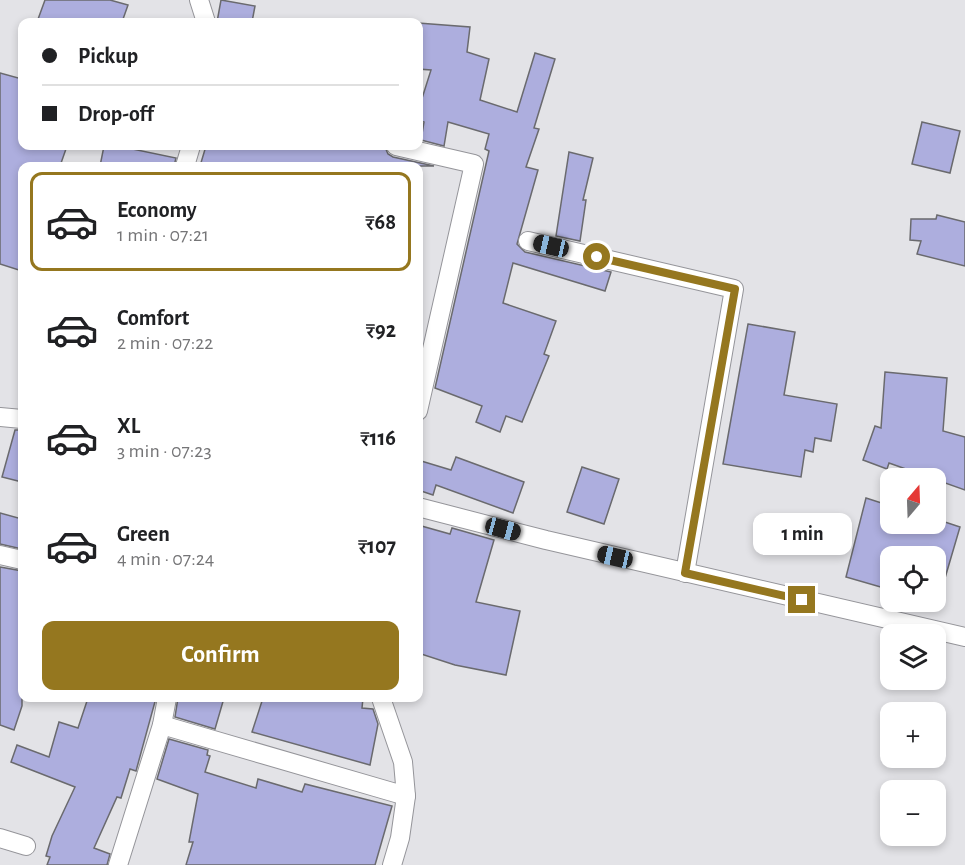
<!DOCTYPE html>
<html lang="en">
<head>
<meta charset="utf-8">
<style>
	:root { --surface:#fff; --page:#f2f2f2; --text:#202124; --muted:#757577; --line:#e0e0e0; --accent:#95771f }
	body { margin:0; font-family:"Alegreya Sans",sans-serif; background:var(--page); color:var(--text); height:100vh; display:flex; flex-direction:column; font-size:22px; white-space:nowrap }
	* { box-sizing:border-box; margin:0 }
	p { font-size:20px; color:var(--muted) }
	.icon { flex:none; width:33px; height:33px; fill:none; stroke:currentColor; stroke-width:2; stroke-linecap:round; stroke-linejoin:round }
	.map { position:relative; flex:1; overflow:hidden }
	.sheet { position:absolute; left:18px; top:162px; width:405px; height:540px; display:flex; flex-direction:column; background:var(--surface); border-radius:12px; box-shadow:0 3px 9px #0003 }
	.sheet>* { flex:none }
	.top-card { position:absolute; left:18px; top:18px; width:405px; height:132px; border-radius:12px; box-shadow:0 3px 9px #0003; display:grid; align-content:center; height:132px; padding:0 24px; background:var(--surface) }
	.needle { width:39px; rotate:19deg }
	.tools { position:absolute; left:880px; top:468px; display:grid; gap:12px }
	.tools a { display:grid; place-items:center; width:66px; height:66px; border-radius:12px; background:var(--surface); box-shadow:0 3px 9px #0003; font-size:30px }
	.end { position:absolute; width:27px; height:27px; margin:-14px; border:8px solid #95771f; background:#fff; box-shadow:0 0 0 3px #fff }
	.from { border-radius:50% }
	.bubble { position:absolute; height:42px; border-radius:12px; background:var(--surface); box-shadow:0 3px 9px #0003; font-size:20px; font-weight:600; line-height:42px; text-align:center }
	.car { position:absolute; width:18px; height:36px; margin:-18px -9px; border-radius:8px; box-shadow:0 0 4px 2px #0007; background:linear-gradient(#222 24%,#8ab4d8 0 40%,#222 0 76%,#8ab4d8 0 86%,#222 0) }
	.top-card b { display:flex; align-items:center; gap:21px; height:57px; font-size:22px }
	.top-card b+b { border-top:2px solid var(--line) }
	.top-card i { width:15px; height:15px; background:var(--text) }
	ul { padding:10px 0 0; list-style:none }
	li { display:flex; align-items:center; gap:18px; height:99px; margin:0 12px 9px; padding:0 12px; border:3px solid transparent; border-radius:12px }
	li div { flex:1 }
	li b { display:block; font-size:22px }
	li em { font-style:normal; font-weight:600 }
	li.on { border-color:var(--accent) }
	li>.icon { width:54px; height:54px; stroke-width:1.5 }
	.button { display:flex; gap:12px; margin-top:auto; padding:12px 24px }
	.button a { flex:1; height:69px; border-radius:12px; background:var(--accent); color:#fff; font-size:24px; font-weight:600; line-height:69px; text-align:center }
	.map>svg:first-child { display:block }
</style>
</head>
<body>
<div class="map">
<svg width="965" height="865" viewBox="0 0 965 865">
	<rect width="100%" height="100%" fill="#e3e3e7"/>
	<g fill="#adaede" stroke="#6a6a6e" stroke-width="1.5">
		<polygon points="45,0 110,0 128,5 122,22 37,22"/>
		<polygon points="221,0 255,6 252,22 217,22"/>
		<polygon points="418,23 470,27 467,52 489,59 480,100 517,112 535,53 555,59 534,128 539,129 526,167 538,170 517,244 525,252 611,272 605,291 513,263 503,303 556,321 544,354 549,356 522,422 506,416 500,432 476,422 482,406 435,388 489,151 485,149 489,134 448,122 444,146 421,140 424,122 418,120 418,111 431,70 418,69"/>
		<polygon points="0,73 22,79 22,146 67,146 60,166 22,166 22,271 0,264"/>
		<polygon points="922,122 960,131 950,173 912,164"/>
		<polygon points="104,146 118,146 176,158 174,166 100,166"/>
		<polygon points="206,146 379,146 385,147 388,154 393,157 434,166 200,166"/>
		<polygon points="569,152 593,158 583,200 586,200 580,241 556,236"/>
		<polygon points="937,215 965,222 965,266 917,254 921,241 910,240 911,219 936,219"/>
		<polygon points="748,324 795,332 784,395 837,404 831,441 815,438 813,452 805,450 801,477 723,464"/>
		<polygon points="885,372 947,378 943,431 965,437 965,490 889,463 887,469 863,460 875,426 881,428"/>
		<polygon points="15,430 22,430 22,482 2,477"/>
		<polygon points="456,457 524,482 513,513 436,485 433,495 418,490 418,460 451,470"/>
		<polygon points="582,467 619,479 604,524 567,512"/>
		<polygon points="866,498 891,506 891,524 936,524 936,519 960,527 940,595 936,594 936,556 891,556 891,590 846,577"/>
		<polygon points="0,513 22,519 22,549 0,544"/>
		<polygon points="418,525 450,534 452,528 494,540 476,602 520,611 506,675 455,665 418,653"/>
		<polygon points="0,567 22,571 22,706 14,730 0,725"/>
		<polygon points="88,698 156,698 136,771 130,769 121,798 117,797 94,848 110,854 107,865 47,865 50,857 46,856 52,836 75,787 11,762 17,745 49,757 59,722 78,728"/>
		<polygon points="178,698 224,698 215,729 175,717"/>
		<polygon points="263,698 363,698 362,708 373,709 378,724 370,765 252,732"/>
		<polygon points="169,739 208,750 207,755 210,756 205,772 256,788 258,779 302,792 305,784 392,806 375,865 186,865 193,842 189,842 198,794 157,779"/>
	</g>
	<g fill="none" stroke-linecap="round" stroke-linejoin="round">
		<defs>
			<g id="street">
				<polyline points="199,0 206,22"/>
				<polyline points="396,146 474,164 418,411"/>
				<polyline points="185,166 191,146"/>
				<polyline points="528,241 734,289 685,573"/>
				<polyline points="0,417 22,419"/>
				<polyline points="418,507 546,540 965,637"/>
				<polyline points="0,555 22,560"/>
				<polyline points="162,725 406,796 403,762 381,698"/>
				<polyline points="0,838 26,846"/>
				<polyline points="118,865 162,725 167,698"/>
				<polyline points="392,865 400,838 406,796"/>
			</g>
		</defs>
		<use href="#street" stroke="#95959a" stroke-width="20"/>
		<use href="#street" stroke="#fff" stroke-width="18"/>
	</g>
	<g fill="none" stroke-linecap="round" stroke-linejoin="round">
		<polyline stroke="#95771f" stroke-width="8" points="597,257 735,289 685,573 802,600"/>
	</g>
</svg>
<div class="tools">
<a><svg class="needle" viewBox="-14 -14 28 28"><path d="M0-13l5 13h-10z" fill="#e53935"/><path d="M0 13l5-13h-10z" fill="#757577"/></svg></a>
<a><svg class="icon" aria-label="locate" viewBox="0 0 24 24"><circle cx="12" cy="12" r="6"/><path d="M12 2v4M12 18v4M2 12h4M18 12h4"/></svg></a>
<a><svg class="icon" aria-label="layers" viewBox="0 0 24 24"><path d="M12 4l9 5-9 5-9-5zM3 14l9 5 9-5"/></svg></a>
<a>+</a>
<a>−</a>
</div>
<i class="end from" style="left:597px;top:257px"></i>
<i class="end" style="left:802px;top:600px"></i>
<div class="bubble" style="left:753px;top:513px;width:99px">1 min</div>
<i class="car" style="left:551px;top:246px;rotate:283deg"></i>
<i class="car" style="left:503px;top:529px;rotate:105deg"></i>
<i class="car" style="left:615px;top:557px;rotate:283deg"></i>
<div class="top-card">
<b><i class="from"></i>Pickup</b>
<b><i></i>Drop-off</b>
</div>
<section class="sheet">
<ul>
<li class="on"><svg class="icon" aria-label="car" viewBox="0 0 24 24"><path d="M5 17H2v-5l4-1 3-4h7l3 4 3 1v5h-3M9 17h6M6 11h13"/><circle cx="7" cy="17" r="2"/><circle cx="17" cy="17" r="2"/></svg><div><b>Economy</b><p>1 min · 07:21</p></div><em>₹68</em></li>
<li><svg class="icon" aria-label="car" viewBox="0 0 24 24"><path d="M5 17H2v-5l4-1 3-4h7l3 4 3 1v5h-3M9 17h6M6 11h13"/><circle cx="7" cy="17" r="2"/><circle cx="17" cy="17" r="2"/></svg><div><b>Comfort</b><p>2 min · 07:22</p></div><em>₹92</em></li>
<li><svg class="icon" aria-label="car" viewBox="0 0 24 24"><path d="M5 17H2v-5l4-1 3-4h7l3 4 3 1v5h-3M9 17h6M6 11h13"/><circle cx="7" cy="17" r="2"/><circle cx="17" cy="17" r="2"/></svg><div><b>XL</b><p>3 min · 07:23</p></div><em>₹116</em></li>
<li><svg class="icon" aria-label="car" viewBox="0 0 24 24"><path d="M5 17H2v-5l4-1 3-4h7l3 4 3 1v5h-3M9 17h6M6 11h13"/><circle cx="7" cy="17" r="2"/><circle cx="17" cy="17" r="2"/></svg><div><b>Green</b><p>4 min · 07:24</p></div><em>₹107</em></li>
</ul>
<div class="button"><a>Confirm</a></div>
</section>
</div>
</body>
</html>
